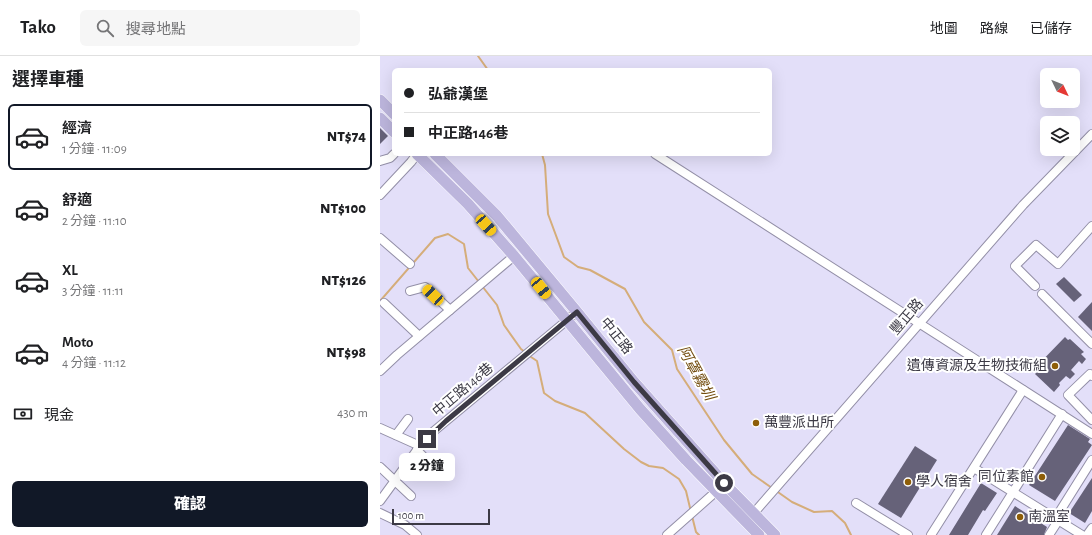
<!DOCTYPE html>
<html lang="zh-TW">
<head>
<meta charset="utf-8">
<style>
	:root { --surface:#fff; --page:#f6f6f6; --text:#202124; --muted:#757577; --line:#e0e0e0; --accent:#111827 }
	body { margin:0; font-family:"Alegreya Sans","Noto Sans TC",sans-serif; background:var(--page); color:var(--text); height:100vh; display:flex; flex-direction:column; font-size:15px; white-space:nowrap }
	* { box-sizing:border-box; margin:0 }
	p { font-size:13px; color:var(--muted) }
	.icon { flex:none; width:22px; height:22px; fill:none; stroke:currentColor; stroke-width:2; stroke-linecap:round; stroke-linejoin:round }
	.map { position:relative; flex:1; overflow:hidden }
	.sheet { display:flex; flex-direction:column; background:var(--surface); width:380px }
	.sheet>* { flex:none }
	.hud { position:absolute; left:12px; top:12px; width:380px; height:88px; border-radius:6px; box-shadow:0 4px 16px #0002; display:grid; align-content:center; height:88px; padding:0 12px; background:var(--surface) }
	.needle { width:26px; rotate:133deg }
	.buttons { position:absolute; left:660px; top:12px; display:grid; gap:8px }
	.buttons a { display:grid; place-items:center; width:40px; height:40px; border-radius:6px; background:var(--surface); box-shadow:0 4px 16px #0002; font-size:20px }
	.scale { position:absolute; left:12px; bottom:10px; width:98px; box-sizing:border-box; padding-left:4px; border:2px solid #3c3a45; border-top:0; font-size:11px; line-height:14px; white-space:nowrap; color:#3c3a45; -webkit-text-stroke:3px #fff; paint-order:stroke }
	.end { position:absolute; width:18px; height:18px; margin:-9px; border:5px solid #3c3a45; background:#fff; box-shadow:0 0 0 2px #fff }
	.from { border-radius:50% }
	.bubble { position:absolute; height:28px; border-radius:6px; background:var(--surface); box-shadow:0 4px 16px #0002; font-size:13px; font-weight:800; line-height:28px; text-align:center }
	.car { position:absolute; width:12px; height:24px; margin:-12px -6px; border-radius:5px; box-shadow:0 0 3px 1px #0007; background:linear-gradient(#f5c518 24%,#345 0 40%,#f5c518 0 76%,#345 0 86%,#f5c518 0) }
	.hud b { display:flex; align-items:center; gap:14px; height:38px; font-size:15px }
	.hud b+b { border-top:1px solid var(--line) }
	.hud i { width:10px; height:10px; background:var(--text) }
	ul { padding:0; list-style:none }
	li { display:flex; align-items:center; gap:12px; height:66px; margin:0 8px 6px; padding:0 4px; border:2px solid transparent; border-radius:6px }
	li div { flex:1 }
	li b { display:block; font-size:15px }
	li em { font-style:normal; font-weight:800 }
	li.current { border-color:var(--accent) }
	li>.icon { width:36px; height:36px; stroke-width:1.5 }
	h2 { padding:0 12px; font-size:18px; line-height:48px }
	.pay { display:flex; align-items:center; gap:10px; height:44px; padding:0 12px; font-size:15px }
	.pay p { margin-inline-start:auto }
	.cta { display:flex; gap:8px; margin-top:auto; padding:8px 12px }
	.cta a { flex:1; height:46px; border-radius:6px; background:var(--accent); color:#fff; font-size:16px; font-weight:800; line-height:46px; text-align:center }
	header { display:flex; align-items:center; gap:24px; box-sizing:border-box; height:56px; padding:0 20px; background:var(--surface); border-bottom:1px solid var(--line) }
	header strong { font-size:19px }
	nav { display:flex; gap:22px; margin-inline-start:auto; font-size:14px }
	.search { width:280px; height:36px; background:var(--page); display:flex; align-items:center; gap:10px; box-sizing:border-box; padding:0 14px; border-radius:6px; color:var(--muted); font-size:15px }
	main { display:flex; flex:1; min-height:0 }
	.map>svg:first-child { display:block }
</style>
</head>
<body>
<header>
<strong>Tako</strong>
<div class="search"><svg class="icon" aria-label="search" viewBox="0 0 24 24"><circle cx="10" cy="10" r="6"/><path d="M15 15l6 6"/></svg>搜尋地點</div>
<nav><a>地圖</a><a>路線</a><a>已儲存</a></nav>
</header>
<main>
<section class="sheet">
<h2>選擇車種</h2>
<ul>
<li class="current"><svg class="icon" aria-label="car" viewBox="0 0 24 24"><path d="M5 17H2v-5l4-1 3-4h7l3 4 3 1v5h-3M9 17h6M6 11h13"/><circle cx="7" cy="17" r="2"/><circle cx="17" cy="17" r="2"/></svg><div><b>經濟</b><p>1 分鐘 · 11:09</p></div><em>NT$74</em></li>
<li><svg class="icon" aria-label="car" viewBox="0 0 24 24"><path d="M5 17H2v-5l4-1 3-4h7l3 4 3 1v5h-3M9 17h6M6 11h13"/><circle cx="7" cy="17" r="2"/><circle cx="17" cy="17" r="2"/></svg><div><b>舒適</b><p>2 分鐘 · 11:10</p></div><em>NT$100</em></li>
<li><svg class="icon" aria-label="car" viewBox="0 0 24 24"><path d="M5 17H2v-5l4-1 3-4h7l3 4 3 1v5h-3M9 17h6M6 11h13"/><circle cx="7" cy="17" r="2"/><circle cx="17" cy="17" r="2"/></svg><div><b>XL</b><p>3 分鐘 · 11:11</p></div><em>NT$126</em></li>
<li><svg class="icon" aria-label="car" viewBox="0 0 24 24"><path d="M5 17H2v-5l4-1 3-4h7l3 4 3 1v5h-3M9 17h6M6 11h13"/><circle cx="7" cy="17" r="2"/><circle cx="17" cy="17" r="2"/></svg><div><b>Moto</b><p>4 分鐘 · 11:12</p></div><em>NT$98</em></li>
</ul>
<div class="pay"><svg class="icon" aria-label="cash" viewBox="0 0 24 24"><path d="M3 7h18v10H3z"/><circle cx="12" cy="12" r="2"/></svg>現金<p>430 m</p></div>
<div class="cta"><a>確認</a></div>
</section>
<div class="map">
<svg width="712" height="479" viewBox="0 0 712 479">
	<rect width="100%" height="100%" fill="#e3dff9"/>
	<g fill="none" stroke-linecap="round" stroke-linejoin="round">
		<g stroke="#d5ad7a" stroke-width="2">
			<polyline points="98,0 108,14"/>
			<polyline points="162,98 165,109 168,158 184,201 198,211 210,214 245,233 264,266 292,294 297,313 344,384 372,418 392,432"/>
			<polyline points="102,230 117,249 124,269 141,293 145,296"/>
			<polyline points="0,245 55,182 68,178 84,188 88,212 99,226"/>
			<polyline points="148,299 157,305 164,337 175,345 205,357 244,393 261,406 269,410 283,412 299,423 306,435 311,456"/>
			<polyline points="395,434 412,446 434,456 452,455 465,467 471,479"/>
			<polyline points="312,460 316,476 319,479"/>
		</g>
	</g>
	<g fill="#666279">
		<polygon points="0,72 8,80 0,88"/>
		<polygon points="684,221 702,239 694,246 676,228"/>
		<polygon points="712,246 712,275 698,261"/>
		<polygon points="685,281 688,284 690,283 704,296 701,298 706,303 702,308 699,305 691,314 695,318 690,323 686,320 679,327 680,329 674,336 655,318 657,316 654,313"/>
		<polygon points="688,369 710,383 708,386 712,389 675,445 649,429"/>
		<polygon points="535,390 557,404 521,462 498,448"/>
		<polygon points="712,422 712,455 705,467 689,457"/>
		<polygon points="601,427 617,437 605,455 603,454 588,479 569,479"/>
		<polygon points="635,450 667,471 664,479 617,479"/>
	</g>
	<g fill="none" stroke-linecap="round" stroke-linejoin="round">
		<defs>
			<g id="minor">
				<polyline points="275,98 712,378"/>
				<polyline points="0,105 10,102 14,98"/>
				<polyline points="0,139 31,106 37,98"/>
				<polyline points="0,182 30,208"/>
				<polyline points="655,230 635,210 656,189 678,208 712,170"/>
				<polyline points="30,235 45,231 70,254"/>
				<polyline points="662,238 712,288"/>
				<polyline points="4,247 39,280"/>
				<polyline points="0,315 17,299 134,200"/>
				<polyline points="712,320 710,318 688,339 712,364"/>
				<polyline points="0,372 40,390"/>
				<polyline points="16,379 28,363"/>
				<polyline points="37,394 61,419"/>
				<polyline points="0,411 31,440"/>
				<polyline points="594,412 702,479"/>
				<polyline points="0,445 40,390 54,375 197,256"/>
				<polyline points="476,447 528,479"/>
				<polyline points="0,457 25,469 37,479"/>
				<polyline points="675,463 712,404"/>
				<polyline points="366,466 643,149 712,78"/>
				<polyline points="287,479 340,432"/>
				<polyline points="551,479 643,334"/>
				<polyline points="606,479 682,358"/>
				<polyline points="669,479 678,465"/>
				<polyline points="707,479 712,472"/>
			</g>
			<g id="major">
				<polyline points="0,44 14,58"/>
				<polyline points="0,62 14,76"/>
				<polyline points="37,98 88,148 134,200 260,353 306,404 379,479"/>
				<polyline points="55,98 117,160 197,256 254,326 344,427 395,479"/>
			</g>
		</defs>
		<use href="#minor" stroke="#938fa7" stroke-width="10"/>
		<use href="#major" stroke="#fff" stroke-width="12"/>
		<use href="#minor" stroke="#fff" stroke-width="8"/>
		<use href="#major" stroke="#bcb5dc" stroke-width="11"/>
	</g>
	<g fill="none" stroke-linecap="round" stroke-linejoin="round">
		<polyline stroke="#3c3a45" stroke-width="5" points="47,383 66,365 197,256 254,326 344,427"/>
	</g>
	<g fill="#8e5e08" stroke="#fff" stroke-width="1.5">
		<circle cx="675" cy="310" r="4"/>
		<circle cx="376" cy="367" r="4"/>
		<circle cx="662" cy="421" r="4"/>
		<circle cx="528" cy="426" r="4"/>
		<circle cx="640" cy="461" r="4"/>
	</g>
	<g text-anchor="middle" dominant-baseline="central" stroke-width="4" stroke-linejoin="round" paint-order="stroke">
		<g font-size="14" fill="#3c3a45" stroke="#fff">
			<text transform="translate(527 261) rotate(-49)">豐正路</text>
			<text transform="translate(236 280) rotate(51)">中正路</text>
			<text transform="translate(83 334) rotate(-40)">中正路146巷</text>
		</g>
		<g font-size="14" fill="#3c3a45" stroke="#fff" text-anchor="start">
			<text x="667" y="310" text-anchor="end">遺傳資源及生物技術組</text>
			<text x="384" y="367">萬豐派出所</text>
			<text x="654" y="421" text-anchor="end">同位素館</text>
			<text x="536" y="426">學人宿舍</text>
			<text x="648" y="461">南溫室</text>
		</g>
		<g font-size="15" font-style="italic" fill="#734d0f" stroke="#fff">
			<text transform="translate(316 317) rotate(61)">阿罩霧圳</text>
		</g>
	</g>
</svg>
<div class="buttons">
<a><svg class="needle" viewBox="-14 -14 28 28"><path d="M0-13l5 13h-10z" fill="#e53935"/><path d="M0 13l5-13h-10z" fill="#757577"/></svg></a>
<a><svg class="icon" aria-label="layers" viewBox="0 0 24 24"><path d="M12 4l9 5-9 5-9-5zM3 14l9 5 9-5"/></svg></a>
</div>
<div class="scale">100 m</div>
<i class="end from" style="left:344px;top:427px"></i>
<i class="end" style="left:47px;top:383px"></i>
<div class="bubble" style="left:19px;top:397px;width:56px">2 分鐘</div>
<i class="car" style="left:106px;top:169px;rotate:138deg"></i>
<i class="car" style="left:161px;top:232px;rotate:141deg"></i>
<i class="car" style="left:53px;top:239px;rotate:313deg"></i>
<div class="hud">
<b><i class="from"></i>弘爺漢堡</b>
<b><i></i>中正路146巷</b>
</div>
</div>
</main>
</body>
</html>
